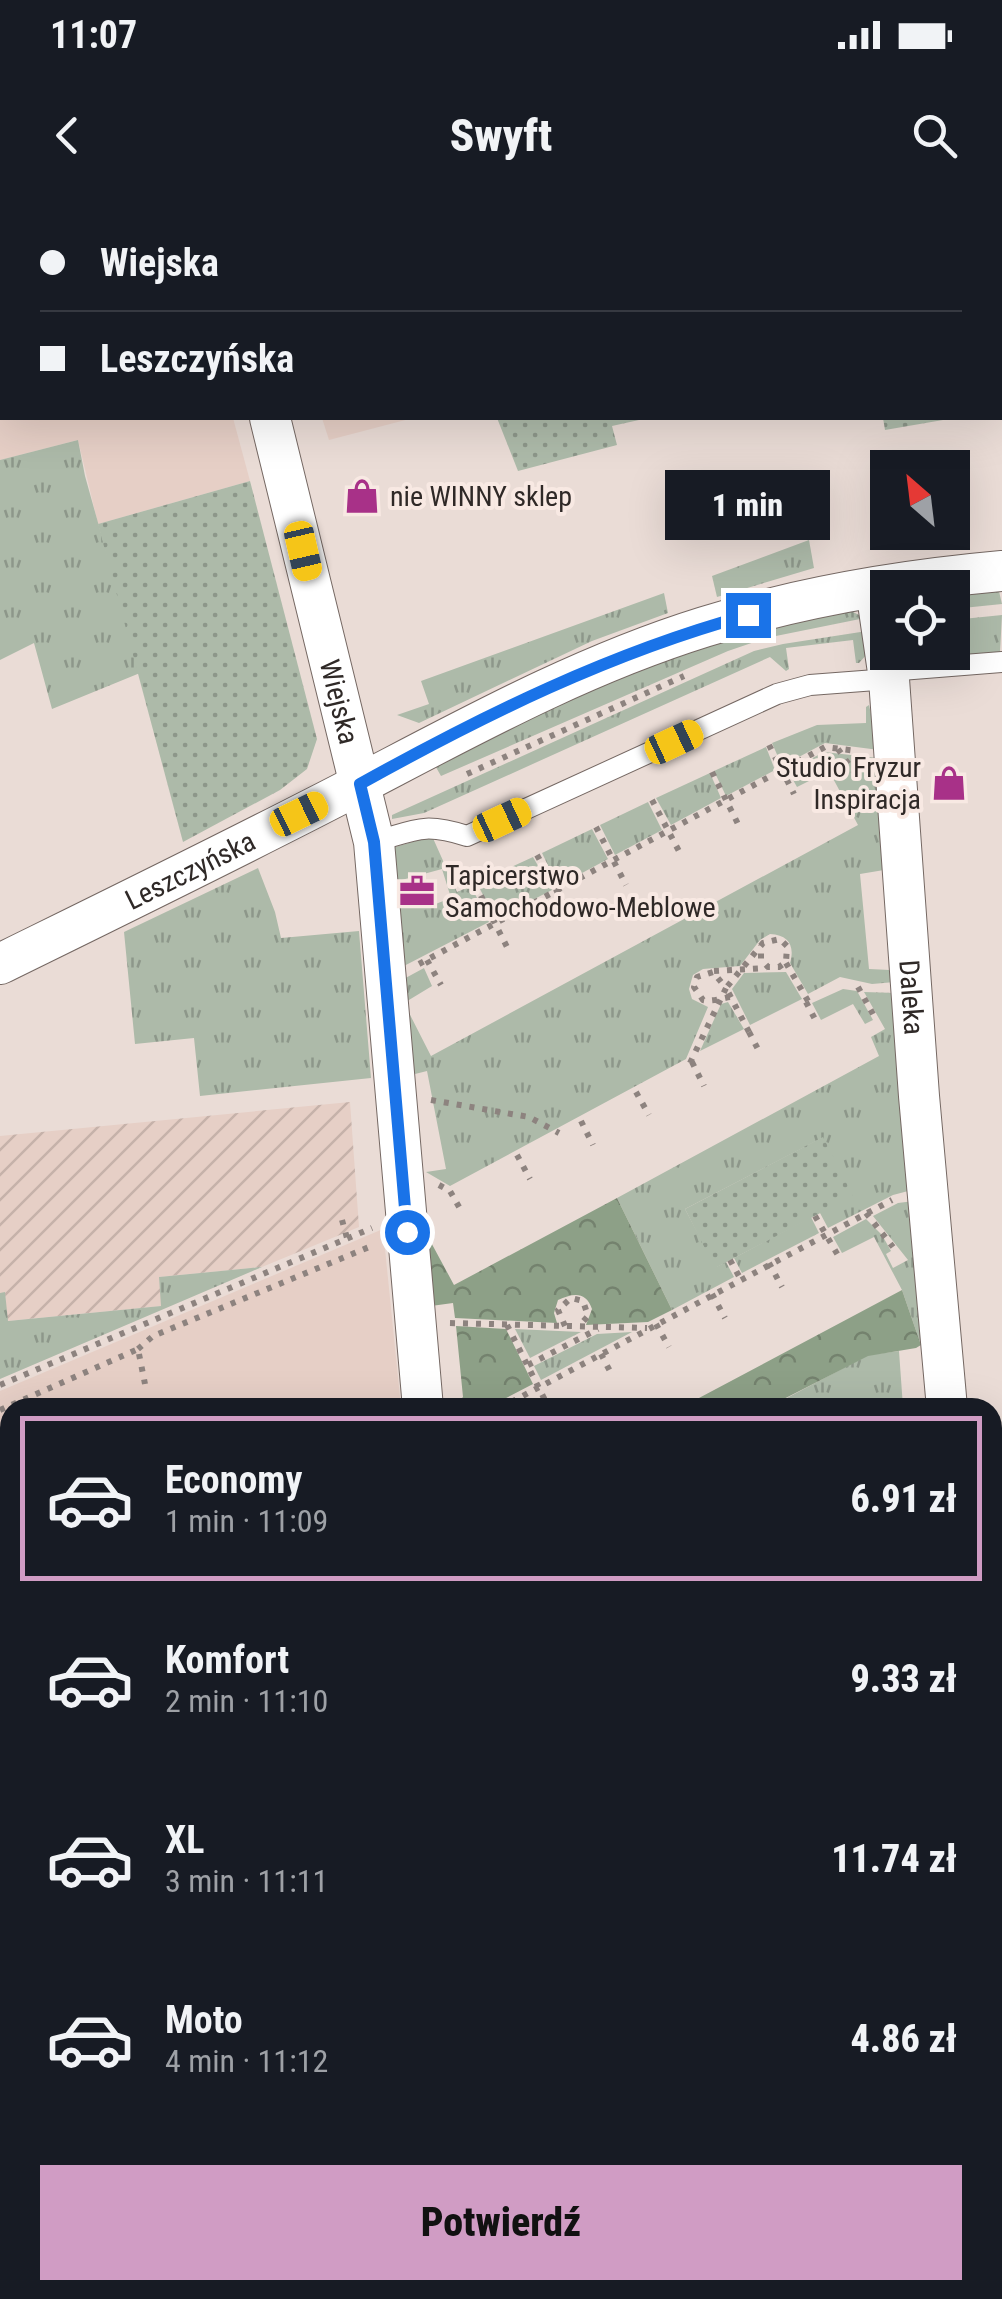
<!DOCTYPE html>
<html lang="pl">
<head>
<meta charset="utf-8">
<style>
	:root { --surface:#171b24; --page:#242831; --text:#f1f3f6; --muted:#9ea1a6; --line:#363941; --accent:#d09cc4 }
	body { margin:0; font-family:"Roboto Condensed",sans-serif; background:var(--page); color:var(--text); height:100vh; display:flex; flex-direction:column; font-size:38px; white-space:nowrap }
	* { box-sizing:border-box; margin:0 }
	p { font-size:32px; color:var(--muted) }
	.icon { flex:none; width:55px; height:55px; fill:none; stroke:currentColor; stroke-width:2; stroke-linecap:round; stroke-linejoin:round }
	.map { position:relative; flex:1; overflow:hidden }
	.panel { position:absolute; left:0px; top:1198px; width:1002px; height:902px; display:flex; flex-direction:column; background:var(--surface); border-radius:30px 30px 0 0; box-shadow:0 10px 40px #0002 }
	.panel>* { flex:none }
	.banner { position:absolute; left:0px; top:0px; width:1002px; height:220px; box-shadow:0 10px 40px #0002; display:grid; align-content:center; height:220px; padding:0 40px; background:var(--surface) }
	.needle { width:65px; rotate:332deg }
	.tools { position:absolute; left:870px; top:250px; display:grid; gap:20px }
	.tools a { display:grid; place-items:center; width:100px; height:100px; border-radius:0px; background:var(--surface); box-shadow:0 10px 40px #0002; font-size:50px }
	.end { position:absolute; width:45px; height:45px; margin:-22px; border:12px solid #1a73e8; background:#fff; box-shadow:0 0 0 5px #fff }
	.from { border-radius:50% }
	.bubble { position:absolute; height:70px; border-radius:0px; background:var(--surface); box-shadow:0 10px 40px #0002; font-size:32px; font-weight:800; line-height:70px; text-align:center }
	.car { position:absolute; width:30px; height:60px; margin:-30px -15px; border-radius:12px; box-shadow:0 0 8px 2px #0007; background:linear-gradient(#f5c518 24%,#345 0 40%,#f5c518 0 76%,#345 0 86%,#f5c518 0) }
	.banner b { display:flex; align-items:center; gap:35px; height:95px; font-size:38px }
	.banner b+b { border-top:2px solid var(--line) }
	.banner i { width:25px; height:25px; background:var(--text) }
	ul { padding:18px 0 0; list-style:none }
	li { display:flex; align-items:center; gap:30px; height:165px; margin:0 20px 15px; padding:0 20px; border:5px solid transparent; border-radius:0px }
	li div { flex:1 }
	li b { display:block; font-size:38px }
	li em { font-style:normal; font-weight:800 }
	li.active { border-color:var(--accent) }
	li>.icon { width:90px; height:90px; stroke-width:1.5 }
	.cta { display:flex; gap:20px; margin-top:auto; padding:20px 40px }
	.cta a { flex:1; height:115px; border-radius:0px; background:var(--accent); color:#111; font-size:40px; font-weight:800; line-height:115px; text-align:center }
	.status { display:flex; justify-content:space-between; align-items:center; height:70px; padding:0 50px; background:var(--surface); direction:ltr }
	.status svg { height:28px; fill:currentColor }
	header { display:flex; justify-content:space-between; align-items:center; height:130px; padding:0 40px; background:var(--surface); font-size:45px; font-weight:800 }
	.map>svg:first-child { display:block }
</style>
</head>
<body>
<div class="status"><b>11:07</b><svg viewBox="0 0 49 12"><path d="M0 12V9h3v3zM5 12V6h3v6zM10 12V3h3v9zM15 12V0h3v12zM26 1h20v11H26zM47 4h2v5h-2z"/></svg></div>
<header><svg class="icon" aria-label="back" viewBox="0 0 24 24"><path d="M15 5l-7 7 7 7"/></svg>Swyft<svg class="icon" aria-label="search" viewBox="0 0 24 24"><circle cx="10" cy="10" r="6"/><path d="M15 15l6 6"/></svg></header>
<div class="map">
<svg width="1002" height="2099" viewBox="0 0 1002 2099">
	<defs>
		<pattern id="industrial-furrows" width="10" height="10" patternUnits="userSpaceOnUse" patternTransform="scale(2.5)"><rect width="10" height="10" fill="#e6cfc6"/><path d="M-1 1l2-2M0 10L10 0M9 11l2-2" fill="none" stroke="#c6b2aa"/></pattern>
		<pattern id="grass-tufts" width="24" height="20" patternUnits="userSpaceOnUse" patternTransform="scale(2.5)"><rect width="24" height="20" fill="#adbaa9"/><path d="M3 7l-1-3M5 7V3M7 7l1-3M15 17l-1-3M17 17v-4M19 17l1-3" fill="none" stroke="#8d978a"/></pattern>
		<pattern id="forest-crowns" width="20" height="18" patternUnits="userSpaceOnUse" patternTransform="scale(2.5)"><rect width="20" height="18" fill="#8da087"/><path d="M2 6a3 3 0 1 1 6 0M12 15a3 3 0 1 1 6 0" fill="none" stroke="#74826e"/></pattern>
		<pattern id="park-dots" width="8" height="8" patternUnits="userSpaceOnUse" patternTransform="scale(2.5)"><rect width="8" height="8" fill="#adbaa9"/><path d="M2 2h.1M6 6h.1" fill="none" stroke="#8d978a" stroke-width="1.8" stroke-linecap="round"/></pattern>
	</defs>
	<rect width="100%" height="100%" fill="#eadcd6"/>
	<g fill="#e6cfc6">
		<polygon points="290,0 718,0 718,2 289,2"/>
		<polygon points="0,47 2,218 233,218 250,281 98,324 78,240 0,260"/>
		<polygon points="322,218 413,218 329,240"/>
		<polygon points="383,1029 401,1207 10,1208 9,1375 0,1283 0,1191"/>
	</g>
	<polygon fill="url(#industrial-furrows)" points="350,902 359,1027 262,1067 159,1077 162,1106 7,1121 5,1093 0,1093 0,936"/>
	<g fill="url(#grass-tufts)">
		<polygon points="769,0 1002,0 1002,19 1000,2"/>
		<polygon points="78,240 85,276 140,473 52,509 34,443 0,460 0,260"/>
		<polygon points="809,340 814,368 717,397 712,376"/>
		<polygon points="998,387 1002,404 953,409 953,392"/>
		<polygon points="664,393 668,413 592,441 419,523 397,515 429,504 421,481"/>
		<polygon points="847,409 865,418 766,438 728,451 441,576 433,562 537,510 736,434"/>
		<polygon points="1002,415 1000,452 918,459 917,453 952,452 953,420"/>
		<polygon points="867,431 868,453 859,463 856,463 853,440 786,448 789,469 786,471 770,457 424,613 392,619 392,615 754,451 783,444"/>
		<polygon points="869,505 879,550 825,543 782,566 772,543 817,525 866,523 866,507"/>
		<polygon points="766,547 775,570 726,596 714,571"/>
		<path d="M824,552L878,558L884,670L860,674L869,769L890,770L895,782L872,784L840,777L808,794L790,763C795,746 789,735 770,734L760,740L740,766L703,769L693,775L689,789L692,799L708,807L686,859L450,986L426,972L446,969L427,871L411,875L400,781L424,768L432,786L404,803L431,856L858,625L829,571L797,587L788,571Z"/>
		<polygon points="710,573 721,598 671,625 656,598"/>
		<polygon points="648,602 662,630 615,655 600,625"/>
		<polygon points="592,629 608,659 558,686 542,653"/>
		<polygon points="432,636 457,692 471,686 489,722 402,767 396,709 430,699 433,705 451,698 442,669 398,681 393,676 392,648"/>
		<polygon points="533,657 552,690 495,719 477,683"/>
		<polygon points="258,668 275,712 281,738 359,731 371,878 200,896 194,838 135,844 124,732"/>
		<polygon points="786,772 802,799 750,825 732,789 744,773"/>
		<polygon points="843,789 857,791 873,820 865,824 853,804 821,820 812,803"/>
		<polygon points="864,792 896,793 912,990 893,995 828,1028 820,1013 822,938 685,1009 716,1067 726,1062 734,1077 672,1110 617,998 879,856 871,837 885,829"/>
		<polygon points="728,802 744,829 700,851 721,804"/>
		<polygon points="914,1001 923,1139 921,1145 902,1090 874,1037 842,1053 833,1037 866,1019 882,1035 891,1051 886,1054 893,1068 908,1060 873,1016 898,1003"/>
		<polygon points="811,1017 819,1033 742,1073 734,1058"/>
		<polygon points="262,1067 0,1179 0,1093 5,1092 8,1121 161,1106 159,1077"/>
		<polygon points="515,1129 581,1132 530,1158"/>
		<polygon points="632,1132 541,1180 534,1166 597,1134"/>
		<polygon points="899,1151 903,1207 832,1207 823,1198 813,1198 799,1207 768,1208 868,1155"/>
		<polygon points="998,1547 1002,1547 1002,1601 993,1603"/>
		<polygon points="193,2090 312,2090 293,2099 197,2099"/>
		<polygon points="333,2090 549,2090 544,2099 314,2099"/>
		<polygon points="563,2090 757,2090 759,2099 558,2099"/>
	</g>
	<g fill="url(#forest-crowns)">
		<path d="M617,998L672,1110L648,1122L586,1125L592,1109C586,1091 573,1093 558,1100L554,1113L557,1123L455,1118L453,1103L431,1106L427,1035L454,1085Z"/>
		<polygon points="902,1090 921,1145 916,1148 868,1156 768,1207 682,1207"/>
		<polygon points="456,1126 506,1129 533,1184 489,1207 454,1207 463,1197"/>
		<polygon points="0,1964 9,2038 8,2044 0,2048"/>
	</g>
	<g fill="url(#park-dots)">
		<polygon points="497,218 648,218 612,226 617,245 518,271"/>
		<polygon points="883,218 943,218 943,220 885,230"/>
		<polygon points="250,281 317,539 307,569 280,590 183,642 98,324"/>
		<polygon points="823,937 853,996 715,1068 685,1009"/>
	</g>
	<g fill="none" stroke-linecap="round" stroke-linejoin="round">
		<defs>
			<g id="service">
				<polyline points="888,471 1002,462"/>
				<path d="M374,642C416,630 423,622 467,636L777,494L810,485L889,479"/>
				<polyline points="181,2090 186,2099"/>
			</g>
			<g id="minor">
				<path id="s1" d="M270,218L374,642L423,1208"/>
				<path id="s2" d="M876,389L889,479L919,896L947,1208"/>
				<path id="s3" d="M0,764C120,705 241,646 360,584C473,525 582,465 704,427C800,397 902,380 1002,371"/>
				<polyline points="992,1519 1002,1518"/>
				<polyline points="0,1663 10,1771"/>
				<polyline points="992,1725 1002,1834"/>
				<polyline points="41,2090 42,2099"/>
			</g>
			<g id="tertiary">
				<polyline points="74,0 77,2"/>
				<polyline points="198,2 199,0"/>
			</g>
		</defs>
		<use href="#service" stroke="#756863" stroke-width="22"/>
		<use href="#minor" stroke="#756863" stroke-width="42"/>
		<use href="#tertiary" stroke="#756863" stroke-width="52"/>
		<g stroke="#8d837f" stroke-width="6" stroke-dasharray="5 8" stroke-linecap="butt">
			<polyline points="1,0 2,11"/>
			<polyline points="17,0 22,2"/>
			<polyline points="258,2 260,0"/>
			<polyline points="769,545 794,594"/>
			<polyline points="838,549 857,576"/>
			<polyline points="712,572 738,624"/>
			<polyline points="467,574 684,476"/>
			<polyline points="652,600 681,655"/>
			<polyline points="596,627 626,685"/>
			<polyline points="537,655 570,715"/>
			<polyline points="475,684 508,749"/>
			<polyline points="427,760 441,785"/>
			<polyline points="786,763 808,801"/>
			<polyline points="419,764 825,547 857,551"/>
			<polyline points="714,771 766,768"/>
			<polyline points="858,787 874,816"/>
			<polyline points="806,802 818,825"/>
			<polyline points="749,832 726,788 763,743 780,739 787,746 786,762 779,767 768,767 761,759 761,745"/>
			<polyline points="749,832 761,855"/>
			<polyline points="692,862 704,886"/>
			<path d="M690,863L726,788L713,772L697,777L694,787L703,800C712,802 722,798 731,797"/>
			<polyline points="636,892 649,915"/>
			<polyline points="431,900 529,917 559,933"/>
			<polyline points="581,921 593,945"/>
			<polyline points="517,955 530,979"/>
			<polyline points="439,985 450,991 463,1014"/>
			<polyline points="866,1013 893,1047"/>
			<polyline points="815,1016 839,1057"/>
			<polyline points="342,1020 347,1038"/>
			<polyline points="730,1060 740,1078"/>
			<polyline points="769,1063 782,1087"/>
			<polyline points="712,1094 725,1118"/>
			<polyline points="450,1123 647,1128"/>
			<polyline points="656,1124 669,1147"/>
			<polyline points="507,1125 549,1208"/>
			<polyline points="565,1126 558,1110 571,1098 583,1101 588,1116 580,1125"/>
			<polyline points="138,1149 153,1136 374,1045"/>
			<polyline points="601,1154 613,1177"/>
			<polyline points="528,1165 598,1129"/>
			<polyline points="0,1185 372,1028"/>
			<polyline points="500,1208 892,1000"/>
			<polyline points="804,1208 815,1201 828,1208"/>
			<polyline points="0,1210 138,1149 145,1184"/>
			<polyline points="0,1377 10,1483"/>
			<polyline points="992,1412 998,1482"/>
			<polyline points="7,1543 10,1543"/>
			<polyline points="992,1609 1002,1607"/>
			<polyline points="0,1892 10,2004"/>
			<polyline points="0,2055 10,2055"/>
			<polyline points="763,2090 765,2099"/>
			<polyline points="986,2090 987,2099"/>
			<polyline points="81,2099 87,2090"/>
			<polyline points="303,2099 322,2090"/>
			<polyline points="551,2099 556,2090"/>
		</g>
		<use href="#service" stroke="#fff" stroke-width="20"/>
		<use href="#minor" stroke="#fff" stroke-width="40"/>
		<use href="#tertiary" stroke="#fff" stroke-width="50"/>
	</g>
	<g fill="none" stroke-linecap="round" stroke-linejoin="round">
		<path stroke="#1a73e8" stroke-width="12" d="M407,1032L374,642L360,584C484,515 610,453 748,415"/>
	</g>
	<defs>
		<symbol id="shop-bare" viewBox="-9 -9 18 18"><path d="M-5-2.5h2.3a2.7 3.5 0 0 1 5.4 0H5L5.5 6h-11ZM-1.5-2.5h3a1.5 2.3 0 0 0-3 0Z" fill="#a83188" stroke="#f8e9e3" stroke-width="2.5" paint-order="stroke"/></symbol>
		<symbol id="office-bare" viewBox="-9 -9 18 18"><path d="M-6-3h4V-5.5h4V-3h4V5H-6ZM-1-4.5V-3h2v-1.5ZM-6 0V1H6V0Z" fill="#a83188" stroke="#f8e9e3" stroke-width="2.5" paint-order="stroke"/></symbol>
	</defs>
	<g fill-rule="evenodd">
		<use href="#shop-bare" x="337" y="271" width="50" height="50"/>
		<use href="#shop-bare" x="924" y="558" width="50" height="50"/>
		<use href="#office-bare" x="392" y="666" width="50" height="50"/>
	</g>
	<g text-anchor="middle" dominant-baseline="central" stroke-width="8" stroke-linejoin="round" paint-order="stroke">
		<g font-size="28" fill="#2f2927" stroke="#f8e9e3" text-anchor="start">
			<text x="390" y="296">nie WINNY sklep</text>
			<text x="921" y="567" text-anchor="end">Studio Fryzur<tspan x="921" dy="32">Inspiracja</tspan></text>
			<text x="445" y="675">Tapicerstwo<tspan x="445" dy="32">Samochodowo-Meblowe</tspan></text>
		</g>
		<g font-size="28" fill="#2f2927" stroke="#f8e9e3">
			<text stroke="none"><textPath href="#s1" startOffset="292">Wiejska</textPath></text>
			<text stroke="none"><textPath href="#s3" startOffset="212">Leszczyńska</textPath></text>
			<text stroke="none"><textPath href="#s2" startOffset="410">Daleka</textPath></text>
		</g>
	</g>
</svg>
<div class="tools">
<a><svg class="needle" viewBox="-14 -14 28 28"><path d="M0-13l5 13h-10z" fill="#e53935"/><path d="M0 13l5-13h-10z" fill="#9ea1a6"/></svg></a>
<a><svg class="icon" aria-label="locate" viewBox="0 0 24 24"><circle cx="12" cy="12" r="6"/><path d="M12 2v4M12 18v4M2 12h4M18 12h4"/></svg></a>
</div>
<i class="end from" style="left:407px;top:1032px"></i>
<i class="end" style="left:748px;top:415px"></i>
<div class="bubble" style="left:665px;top:270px;width:165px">1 min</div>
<i class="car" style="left:303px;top:351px;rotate:167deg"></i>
<i class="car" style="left:674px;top:542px;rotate:65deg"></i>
<i class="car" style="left:299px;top:614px;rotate:64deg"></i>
<i class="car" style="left:502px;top:620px;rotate:65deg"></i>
<div class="banner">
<b><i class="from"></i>Wiejska</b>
<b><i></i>Leszczyńska</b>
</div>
<section class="panel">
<ul>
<li class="active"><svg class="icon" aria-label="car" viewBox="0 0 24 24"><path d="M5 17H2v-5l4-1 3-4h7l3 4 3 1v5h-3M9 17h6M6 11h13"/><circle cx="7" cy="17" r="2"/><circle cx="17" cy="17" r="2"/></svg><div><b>Economy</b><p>1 min · 11:09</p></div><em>6.91 zł</em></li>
<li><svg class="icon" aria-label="car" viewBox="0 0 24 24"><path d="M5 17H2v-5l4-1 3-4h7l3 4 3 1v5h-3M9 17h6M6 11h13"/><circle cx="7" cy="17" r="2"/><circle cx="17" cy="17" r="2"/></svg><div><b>Komfort</b><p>2 min · 11:10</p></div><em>9.33 zł</em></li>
<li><svg class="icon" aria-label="car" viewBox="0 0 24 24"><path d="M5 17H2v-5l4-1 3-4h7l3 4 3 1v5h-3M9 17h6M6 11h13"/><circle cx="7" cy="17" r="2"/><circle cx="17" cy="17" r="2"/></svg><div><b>XL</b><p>3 min · 11:11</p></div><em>11.74 zł</em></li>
<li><svg class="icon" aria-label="car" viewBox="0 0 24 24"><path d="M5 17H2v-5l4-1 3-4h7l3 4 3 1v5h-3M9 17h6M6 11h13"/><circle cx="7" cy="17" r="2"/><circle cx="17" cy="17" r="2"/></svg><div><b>Moto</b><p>4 min · 11:12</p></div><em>4.86 zł</em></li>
</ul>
<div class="cta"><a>Potwierdź</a></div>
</section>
</div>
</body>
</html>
